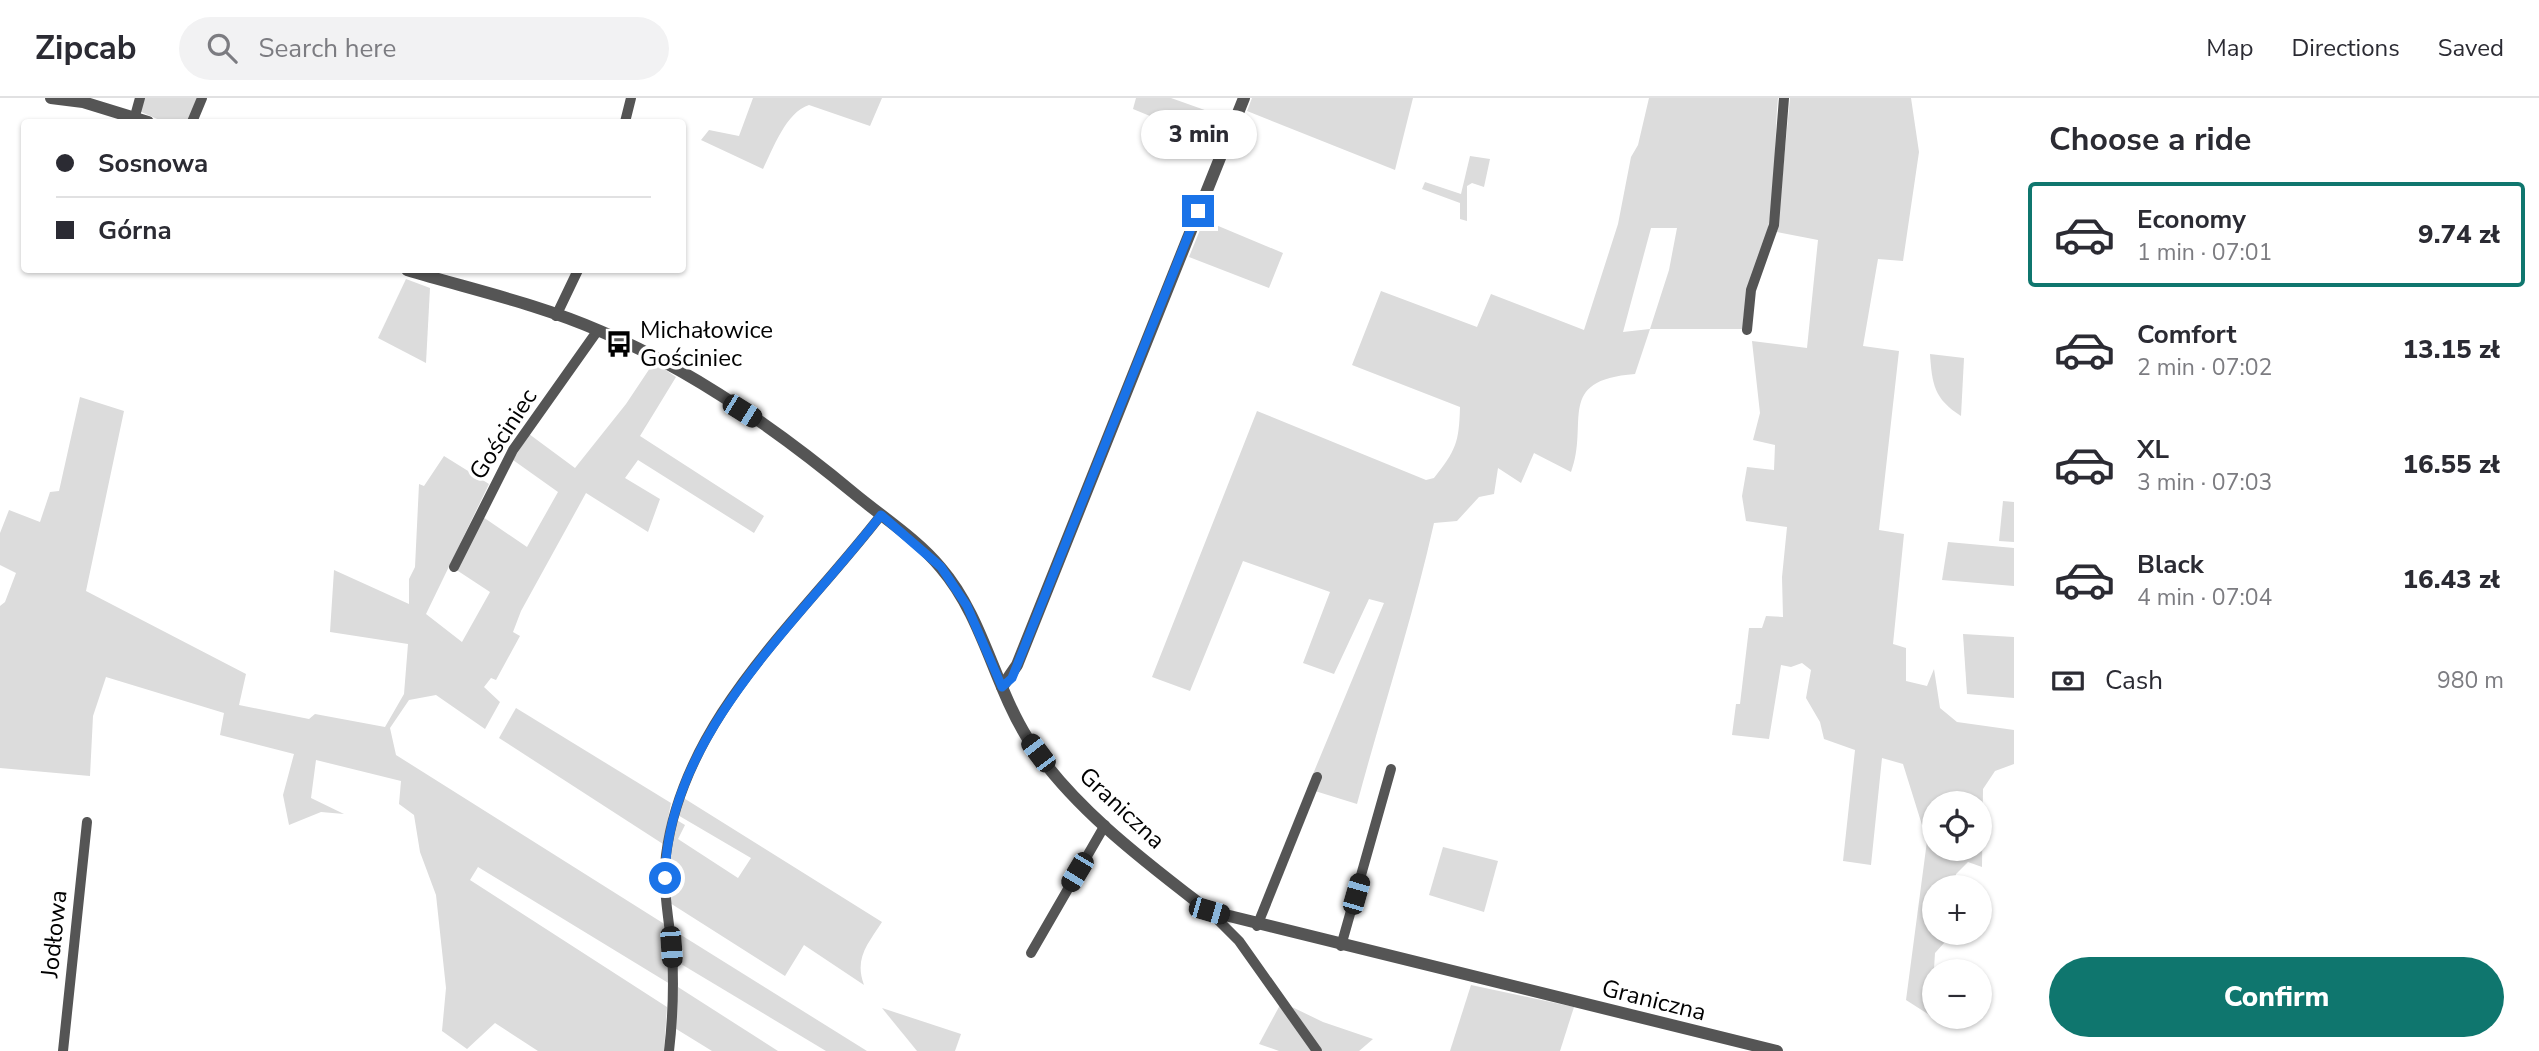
<!DOCTYPE html>
<html lang="en">
<head>
<meta charset="utf-8">
<style>
	:root { --surface:#fff; --page:#f2f2f3; --text:#2b2b33; --muted:#7c7c81; --line:#e1e1e2; --accent:#0f766e }
	body { margin:0; font-family:"Nunito Sans",sans-serif; background:var(--page); color:var(--text); height:100vh; display:flex; flex-direction:column; font-size:26px; white-space:nowrap }
	* { box-sizing:border-box; margin:0 }
	p { font-size:23px; color:var(--muted) }
	.icon { flex:none; width:38px; height:38px; fill:none; stroke:currentColor; stroke-width:2; stroke-linecap:round; stroke-linejoin:round }
	.map { position:relative; flex:1; overflow:hidden }
	.sheet { display:flex; flex-direction:column; background:var(--surface); width:525px }
	.sheet>* { flex:none }
	.guide { position:absolute; left:21px; top:21px; width:665px; height:154px; border-radius:7px; box-shadow:0 2px 5px #0004; display:grid; align-content:center; height:154px; padding:0 35px; background:var(--surface) }
	.fabs { position:absolute; left:1922px; top:693px; display:grid; gap:14px }
	.fabs a { display:grid; place-items:center; width:70px; height:70px; border-radius:50%; background:var(--surface); box-shadow:0 2px 5px #0004; font-size:35px }
	.end { position:absolute; width:32px; height:32px; margin:-16px; border:9px solid #1a73e8; background:#fff; box-shadow:0 0 0 4px #fff }
	.from { border-radius:50% }
	.bubble { position:absolute; height:49px; border-radius:24px; background:var(--surface); box-shadow:0 2px 5px #0004; font-size:23px; font-weight:800; line-height:49px; text-align:center }
	.car { position:absolute; width:21px; height:42px; margin:-21px -10px; border-radius:9px; box-shadow:0 0 5px 2px #0007; background:linear-gradient(#222 24%,#8ab4d8 0 40%,#222 0 76%,#8ab4d8 0 86%,#222 0) }
	.guide b { display:flex; align-items:center; gap:24px; height:66px; font-size:26px }
	.guide b+b { border-top:2px solid var(--line) }
	.guide i { width:18px; height:18px; background:var(--text) }
	ul { padding:0; list-style:none }
	li { display:flex; align-items:center; gap:21px; height:105px; margin:0 14px 10px; padding:0 21px; border:4px solid transparent; border-radius:7px }
	li div { flex:1 }
	li b { display:block; font-size:26px }
	li em { font-style:normal; font-weight:800 }
	li.on { border-color:var(--accent) }
	li>.icon { width:63px; height:63px; stroke-width:1.5 }
	h2 { padding:0 35px; font-size:32px; line-height:84px }
	.pay { display:flex; align-items:center; gap:18px; height:77px; padding:0 35px; font-size:26px }
	.pay p { margin-inline-start:auto }
	.cta { display:flex; gap:14px; margin-top:auto; padding:14px 35px }
	.cta a { flex:1; height:80px; border-radius:42px; background:var(--accent); color:#fff; font-size:28px; font-weight:800; line-height:80px; text-align:center }
	header { display:flex; align-items:center; gap:42px; box-sizing:border-box; height:98px; padding:0 35px; background:var(--surface); border-bottom:2px solid var(--line) }
	header strong { font-size:33px }
	nav { display:flex; gap:38px; margin-inline-start:auto; font-size:24px }
	.search { width:490px; height:63px; background:var(--page); display:flex; align-items:center; gap:18px; box-sizing:border-box; padding:0 24px; border-radius:38px; color:var(--muted); font-size:26px }
	main { display:flex; flex:1; min-height:0 }
	.map>svg:first-child { display:block }
</style>
</head>
<body>
<header>
<strong>Zipcab</strong>
<div class="search"><svg class="icon" aria-label="search" viewBox="0 0 24 24"><circle cx="10" cy="10" r="6"/><path d="M15 15l6 6"/></svg>Search here</div>
<nav><a>Map</a><a>Directions</a><a>Saved</a></nav>
</header>
<main>
<div class="map">
<svg width="2014" height="953" viewBox="0 0 2014 953">
	<rect width="100%" height="100%" fill="#fff"/>
	<g fill="#dcdcdc" fill-rule="evenodd">
		<polygon points="142,0 197,0 188,24 164,24 139,13"/>
		<path d="M753,0H882L870,28L809,7C786,14 773,51 763,71L701,42L709,32L739,38Z"/>
		<polygon points="1136,0 1171,0 1230,21 1220,47 1133,11"/>
		<polygon points="1252,0 1413,0 1395,72 1247,13"/>
		<path d="M1649,0H1778C1774,39 1777,81 1770,120C1763,159 1743,191 1743,231H1650L1635,276C1554,282 1590,325 1571,374L1534,355L1521,385L1498,370L1494,396L1479,399L1457,423L1434,425C1413,520 1382,612 1357,706L1315,693L1321,680L1313,676L1384,505L1369,501L1334,576L1303,565L1330,494L1243,463L1190,593L1152,579L1257,313L1426,382L1434,380C1456,352 1459,345 1460,309L1352,267L1381,193L1477,229L1491,196L1584,232L1618,126L1631,59L1638,47ZM1651,130H1677L1669,172L1650,231L1623,234Z"/>
		<path d="M1790,0H1911L1919,54L1903,163L1878,161L1863,248L1899,253L1879,432L1904,436L1893,546L1906,550V583L1927,588L1934,571L1940,610L1957,624L2014,632V666L1995,673L1983,691L1982,769L1968,764L1956,776L1954,789H1934V835H1947L1945,844L1935,855L1931,918L1906,902L1927,743L1903,666L1882,660L1871,767L1843,763L1855,652L1824,641L1820,624L1806,600L1811,572L1802,565L1791,569L1781,567L1769,641L1732,637L1736,606H1740L1749,530H1762L1766,518L1783,519L1782,479L1787,429L1746,423L1742,398L1747,369L1774,372L1775,347L1753,342L1760,315L1752,243L1807,250L1818,142L1777,134ZM1934,705H1979V751H1934Z"/>
		<polygon points="1470,58 1490,61 1484,89 1472,85 1467,88 1467,123 1460,121 1460,105 1422,91 1425,84 1461,96"/>
		<polygon points="1204,122 1283,155 1269,190 1189,159"/>
		<polygon points="406,181 430,190 426,265 378,240"/>
		<path d="M1930,256L1964,260L1961,318C1934,301 1932,286 1930,256Z"/>
		<polygon points="654,264 676,279 640,338 764,418 754,435 638,362 625,380 660,401 648,434 586,395 521,513 513,534 520,538 496,582 491,580 484,589 500,604 485,631 436,597 409,602 390,630 396,657 666,827 670,886 478,769 470,782 667,909 664,953 538,953 495,925 467,951 442,933 446,890 436,797 420,754 414,717 399,706 401,683 316,662 311,700 344,716 321,714 289,727 283,697 294,656 220,637 224,615 106,579 93,618 90,678 0,670 0,508 5,504 16,475 0,467 0,435 9,412 40,424 50,394 59,393 80,299 124,313 86,493 246,576 239,607 309,621 315,616 385,629 404,596 408,546 330,534 334,472 409,506 409,481 415,469 419,386 424,388 444,358 489,386 426,516 462,544 490,494 455,471 483,419 527,449 558,394 513,362 529,336 575,370 626,306"/>
		<polygon points="2003,403 2014,404 2014,444 1999,443"/>
		<polygon points="1948,444 2014,450 2014,488 1942,482"/>
		<polygon points="1963,536 2014,539 2014,600 1967,596"/>
		<polygon points="516,610 671,705 663,746 499,640"/>
		<path d="M682,699L882,824C868,846 854,860 864,887L804,847L785,878L670,805L669,765L675,721L685,727L678,741L738,780L751,760L676,716Z"/>
		<polygon points="1443,749 1498,763 1484,814 1429,797"/>
		<polygon points="673,832 867,953 826,953 676,863"/>
		<polygon points="1471,887 1574,909 1560,953 1450,953"/>
		<polygon points="678,889 778,953 712,953 673,929"/>
		<polygon points="1280,907 1312,953 1279,953 1259,946"/>
		<polygon points="1292,909 1323,924 1373,941 1359,953 1322,953"/>
		<polygon points="882,910 961,936 955,953 917,953"/>
	</g>
	<g fill="none" stroke-linecap="round" stroke-linejoin="round">
		<g stroke="#555" stroke-width="10">
			<polyline points="135,18 140,0"/>
			<polyline points="192,24 202,0"/>
			<polyline points="625,24 631,0"/>
			<polyline points="556,218 578,172"/>
			<polyline points="1747,232 1751,192 1774,127 1784,0"/>
			<polyline points="454,469 513,352 598,232"/>
			<polyline points="1209,813 1239,843 1317,953"/>
			<polyline points="1257,828 1317,679"/>
			<polyline points="1341,848 1391,671"/>
			<polyline points="1031,855 1105,727"/>
			<polyline points="63,953 87,724"/>
			<path d="M669,953C673,919 674,887 672,852C669,821 662,789 666,757C684,619 800,522 881,417"/>
		</g>
		<g stroke="#555" stroke-width="12">
			<polyline points="51,0 83,4 148,24"/>
			<path d="M407,172C470,191 539,206 600,233C693,272 779,333 856,397C884,420 918,442 941,470C983,519 994,587 1028,641C1070,708 1148,766 1209,813L1777,953"/>
			<polyline points="1002,589 1017,567 1244,0"/>
		</g>
	</g>
	<g fill="none" stroke-linecap="round" stroke-linejoin="round">
		<path stroke="#1a73e8" stroke-width="9" d="M665,780C667,636 799,524 881,417L941,469L967,508L1002,589L1012,580L1198,113"/>
	</g>
	<defs>
		<symbol id="bus-bare" viewBox="-9 -9 18 18"><path d="M-5-6H5V4H4V6H2V4H-2V6H-4V4H-5ZM-3.5-4V0h7V-4ZM-3.5 1.2v1.5H-2V1.2ZM2 1.2v1.5H3.5V1.2Z" fill="#000" stroke="#fff" stroke-width="2.5" paint-order="stroke"/></symbol>
	</defs>
	<g fill-rule="evenodd">
		<use href="#bus-bare" x="600" y="227" width="38" height="38"/>
	</g>
	<g text-anchor="middle" dominant-baseline="central" stroke-width="7" stroke-linejoin="round" paint-order="stroke">
		<g font-size="24" fill="#000" stroke="#fff" text-anchor="start">
			<text x="640" y="232">Michałowice<tspan x="640" dy="28">Gościniec</tspan></text>
		</g>
		<g font-size="24" fill="#000" stroke="#fff">
			<text transform="translate(503 336) rotate(-57)">Gościniec</text>
			<text transform="translate(1122 710) rotate(43)">Graniczna</text>
			<text transform="translate(54 836) rotate(-84)">Jodłowa</text>
			<text transform="translate(1654 902) rotate(14)">Graniczna</text>
		</g>
	</g>
</svg>
<div class="fabs">
<a><svg class="icon" aria-label="locate" viewBox="0 0 24 24"><circle cx="12" cy="12" r="6"/><path d="M12 2v4M12 18v4M2 12h4M18 12h4"/></svg></a>
<a>+</a>
<a>−</a>
</div>
<i class="end from" style="left:665px;top:780px"></i>
<i class="end" style="left:1198px;top:113px"></i>
<div class="bubble" style="left:1141px;top:12px;width:116px">3 min</div>
<i class="car" style="left:742px;top:313px;rotate:122deg"></i>
<i class="car" style="left:1038px;top:655px;rotate:323deg"></i>
<i class="car" style="left:1077px;top:774px;rotate:211deg"></i>
<i class="car" style="left:1356px;top:796px;rotate:16deg"></i>
<i class="car" style="left:1209px;top:813px;rotate:106deg"></i>
<i class="car" style="left:671px;top:849px;rotate:176deg"></i>
<div class="guide">
<b><i class="from"></i>Sosnowa</b>
<b><i></i>Górna</b>
</div>
</div>
<section class="sheet">
<h2>Choose a ride</h2>
<ul>
<li class="on"><svg class="icon" aria-label="car" viewBox="0 0 24 24"><path d="M5 17H2v-5l4-1 3-4h7l3 4 3 1v5h-3M9 17h6M6 11h13"/><circle cx="7" cy="17" r="2"/><circle cx="17" cy="17" r="2"/></svg><div><b>Economy</b><p>1 min · 07:01</p></div><em>9.74 zł</em></li>
<li><svg class="icon" aria-label="car" viewBox="0 0 24 24"><path d="M5 17H2v-5l4-1 3-4h7l3 4 3 1v5h-3M9 17h6M6 11h13"/><circle cx="7" cy="17" r="2"/><circle cx="17" cy="17" r="2"/></svg><div><b>Comfort</b><p>2 min · 07:02</p></div><em>13.15 zł</em></li>
<li><svg class="icon" aria-label="car" viewBox="0 0 24 24"><path d="M5 17H2v-5l4-1 3-4h7l3 4 3 1v5h-3M9 17h6M6 11h13"/><circle cx="7" cy="17" r="2"/><circle cx="17" cy="17" r="2"/></svg><div><b>XL</b><p>3 min · 07:03</p></div><em>16.55 zł</em></li>
<li><svg class="icon" aria-label="car" viewBox="0 0 24 24"><path d="M5 17H2v-5l4-1 3-4h7l3 4 3 1v5h-3M9 17h6M6 11h13"/><circle cx="7" cy="17" r="2"/><circle cx="17" cy="17" r="2"/></svg><div><b>Black</b><p>4 min · 07:04</p></div><em>16.43 zł</em></li>
</ul>
<div class="pay"><svg class="icon" aria-label="cash" viewBox="0 0 24 24"><path d="M3 7h18v10H3z"/><circle cx="12" cy="12" r="2"/></svg>Cash<p>980 m</p></div>
<div class="cta"><a>Confirm</a></div>
</section>
</main>
</body>
</html>
